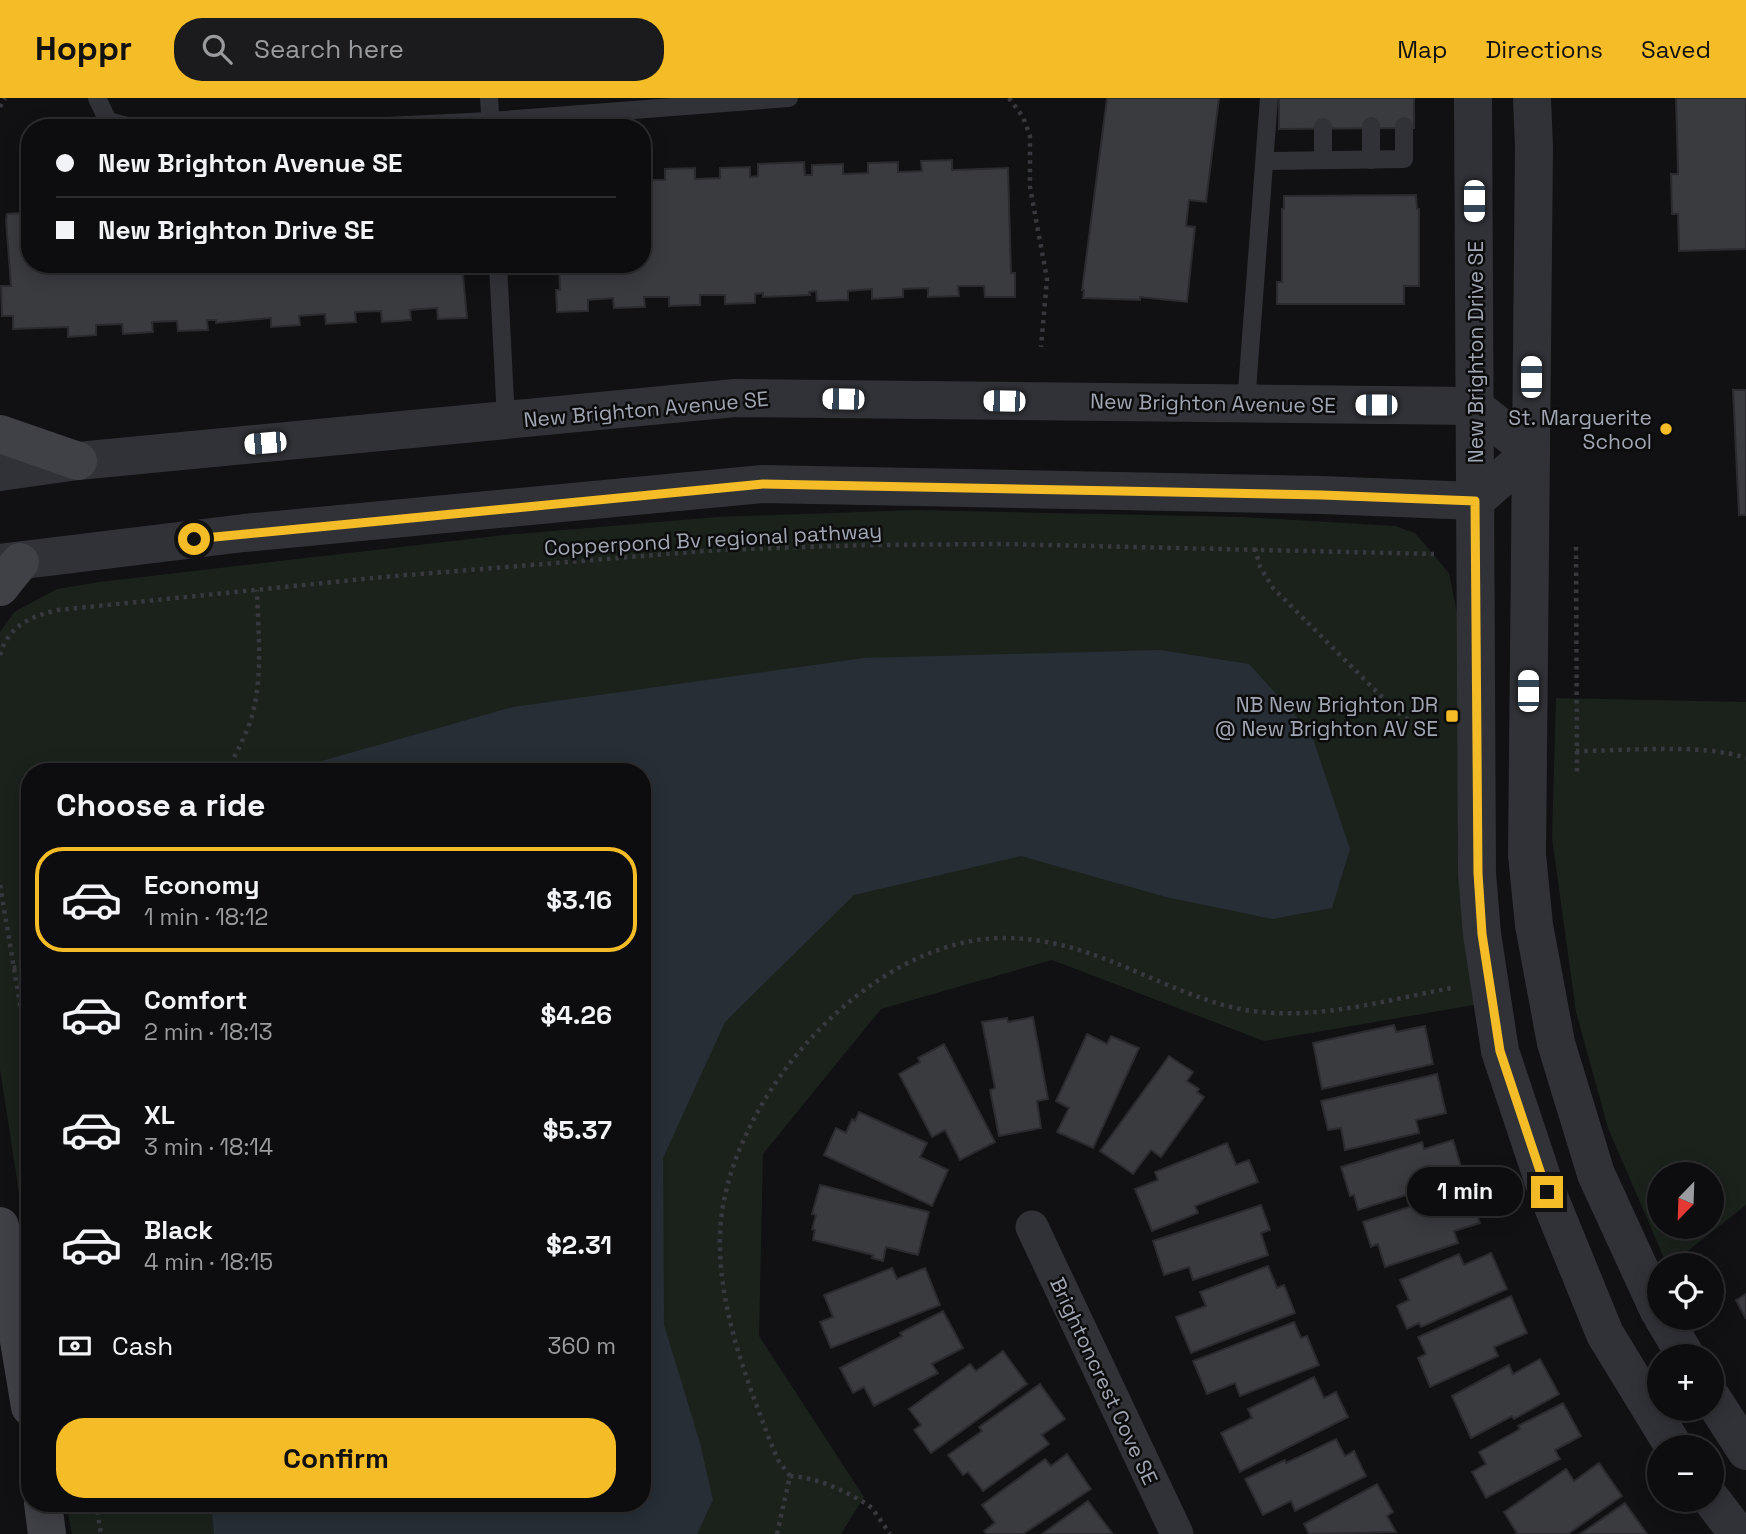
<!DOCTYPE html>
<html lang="en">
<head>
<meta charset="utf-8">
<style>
	:root { --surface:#0d0c0e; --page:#1b1a1c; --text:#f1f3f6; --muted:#9a9b9e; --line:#2d2c2e; --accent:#f4bc26 }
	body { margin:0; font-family:"Space Grotesk",sans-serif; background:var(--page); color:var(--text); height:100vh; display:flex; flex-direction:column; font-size:26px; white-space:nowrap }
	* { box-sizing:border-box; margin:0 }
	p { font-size:23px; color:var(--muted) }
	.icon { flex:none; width:38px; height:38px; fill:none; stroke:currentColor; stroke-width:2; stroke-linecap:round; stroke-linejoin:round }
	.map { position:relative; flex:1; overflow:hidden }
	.details { position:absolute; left:21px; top:665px; width:630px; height:749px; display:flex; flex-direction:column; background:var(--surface); border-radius:28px; box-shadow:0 4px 18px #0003,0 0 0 2px var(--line) }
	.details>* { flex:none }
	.hud { position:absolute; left:21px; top:21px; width:630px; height:154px; border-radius:28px; box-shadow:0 4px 18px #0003,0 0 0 2px var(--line); display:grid; align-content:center; height:154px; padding:0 35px; background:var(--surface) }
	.needle { width:46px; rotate:203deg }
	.controls { position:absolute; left:1647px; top:1064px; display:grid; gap:14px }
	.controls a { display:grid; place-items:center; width:77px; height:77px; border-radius:50%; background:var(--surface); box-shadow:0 4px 18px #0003,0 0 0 2px var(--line); font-size:35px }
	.end { position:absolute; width:32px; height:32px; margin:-16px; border:9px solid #f4bc26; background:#111; box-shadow:0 0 0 4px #111 }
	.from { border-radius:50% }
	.bubble { position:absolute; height:49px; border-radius:24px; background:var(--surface); box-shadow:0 4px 18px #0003,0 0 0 2px var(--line); font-size:23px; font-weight:800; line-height:49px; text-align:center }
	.car { position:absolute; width:21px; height:42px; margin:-21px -10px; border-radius:9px; box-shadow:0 0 5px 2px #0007; background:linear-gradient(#fff 24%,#345 0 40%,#fff 0 76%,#345 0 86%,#fff 0) }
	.hud b { display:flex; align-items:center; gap:24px; height:66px; font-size:26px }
	.hud b+b { border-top:2px solid var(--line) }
	.hud i { width:18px; height:18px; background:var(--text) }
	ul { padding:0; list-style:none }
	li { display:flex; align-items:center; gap:21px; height:105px; margin:0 14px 10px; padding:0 21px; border:4px solid transparent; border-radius:28px }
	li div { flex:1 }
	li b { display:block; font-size:26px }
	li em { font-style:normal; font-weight:800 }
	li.on { border-color:var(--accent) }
	li>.icon { width:63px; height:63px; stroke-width:1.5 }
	h2 { padding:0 35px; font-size:32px; line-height:84px }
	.pay { display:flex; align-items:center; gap:18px; height:77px; padding:0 35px; font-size:26px }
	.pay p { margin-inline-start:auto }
	.button { display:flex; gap:14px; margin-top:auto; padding:14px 35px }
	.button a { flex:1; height:80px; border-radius:28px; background:var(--accent); color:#111; font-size:28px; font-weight:800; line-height:80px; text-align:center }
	header { display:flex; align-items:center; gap:42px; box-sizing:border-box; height:98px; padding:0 35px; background:var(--accent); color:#111 }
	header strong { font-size:33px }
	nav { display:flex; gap:38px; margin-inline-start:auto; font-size:24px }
	.search { width:490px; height:63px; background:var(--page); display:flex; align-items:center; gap:18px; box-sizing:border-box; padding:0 24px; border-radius:28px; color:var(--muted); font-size:26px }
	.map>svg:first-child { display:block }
</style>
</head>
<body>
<header>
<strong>Hoppr</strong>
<div class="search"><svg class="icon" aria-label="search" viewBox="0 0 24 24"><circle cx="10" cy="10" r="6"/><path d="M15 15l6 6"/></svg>Search here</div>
<nav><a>Map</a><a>Directions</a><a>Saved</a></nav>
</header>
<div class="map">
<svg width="1746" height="1436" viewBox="0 0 1746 1436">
	<rect width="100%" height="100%" fill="#111012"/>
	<g fill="#1b221c" fill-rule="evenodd">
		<polygon points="915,412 1243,419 1395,428 1415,435 1449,475 1458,520 1458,738 1474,907 1264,943 1052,862 881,911 763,1056 759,1238 864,1399 841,1436 72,1436 66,1405 642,1405 642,674 30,674 30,1167 0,971 0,534 14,514 57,491 99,484 504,437 717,419"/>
		<path d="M1556,600L1746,604V1107L1670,1167H1667L1608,1030L1576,914L1552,740ZM1659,1076H1712V1129H1659Z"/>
	</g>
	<polygon fill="#272e36" points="1160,552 1249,566 1311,635 1350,751 1332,810 1272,821 1166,799 1021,758 854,797 725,924 663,1060 664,1227 700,1345 713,1402 697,1436 214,1436 211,1405 642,1405 642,674 302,674 311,666 513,609 864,560"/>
	<g fill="#3a3b3f" stroke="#2b2a2e" stroke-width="2">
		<polygon points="1107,0 1219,0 1206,104 1189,102 1186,128 1195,129 1187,204 1140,199 1140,202 1083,200 1084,192 1082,192"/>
		<polygon points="1279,0 1414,0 1414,30 1279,31"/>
		<polygon points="1676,0 1746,0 1746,151 1679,153 1678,116 1672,116 1671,76 1678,76 1678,74"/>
		<polygon points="952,62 952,72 1008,70 1011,175 1015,175 1015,199 985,199 984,188 958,188 959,198 928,199 928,190 903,191 903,199 872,201 872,191 848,193 848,202 817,203 816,193 809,194 810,197 763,199 763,195 755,196 755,205 725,206 725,197 700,197 700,207 669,208 669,199 644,199 645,209 614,210 613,200 588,202 588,213 557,214 556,192 560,192 559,166 642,166 642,82 665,82 665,71 695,70 695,81 720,80 720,70 750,69 750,79 758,78 758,66 804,64 805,77 812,77 812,67 843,66 843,76 868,75 868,65 898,64 898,74 922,73 921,63"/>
		<polygon points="1416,97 1417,111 1419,111 1419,188 1404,188 1404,206 1277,206 1277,184 1282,184 1282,111 1284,111 1284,98"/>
		<polygon points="30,114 30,166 462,166 467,220 438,221 437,210 410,212 411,222 382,224 381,213 355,214 356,224 326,226 325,216 299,218 300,227 271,229 271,220 216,225 216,222 207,222 208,232 178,233 177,223 152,224 153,234 123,236 122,226 96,227 96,237 68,239 68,229 13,231 13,218 2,218 1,188 11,188 6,122 7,116"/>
		<polygon points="1733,292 1746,292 1746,417 1739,417"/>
		<polygon points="1033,919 1048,1001 1037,1003 1041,1030 999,1038 990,992 995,990 982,924 1007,920 1008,924"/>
		<polygon points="1394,927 1396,934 1425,928 1433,966 1322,991 1313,945"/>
		<polygon points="1087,936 1107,946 1111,938 1139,950 1093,1050 1057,1034 1069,1010 1056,1003"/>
		<polygon points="944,946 995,1044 960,1062 945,1032 932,1039 899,976 920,964 918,960"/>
		<polygon points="1169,958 1193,974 1187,983 1199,991 1197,994 1204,999 1161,1059 1151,1052 1133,1076 1100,1053"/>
		<polygon points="1437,976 1446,1015 1416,1022 1419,1035 1345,1052 1341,1030 1328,1032 1321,1003"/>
		<polygon points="859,1014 927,1045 920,1059 948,1072 932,1108 824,1057 836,1030 846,1035 852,1021 855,1023"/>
		<polygon points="1453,1042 1465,1082 1430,1093 1429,1090 1358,1112 1354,1097 1350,1098 1341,1069 1422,1044 1424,1051"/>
		<polygon points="1227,1045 1236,1067 1249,1062 1258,1084 1195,1108 1198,1115 1152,1133 1135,1091 1158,1082 1155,1074"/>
		<polygon points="820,1087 929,1114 918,1157 886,1149 883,1163 872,1160 873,1157 813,1142 815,1132 812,1131 816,1117 812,1116"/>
		<polygon points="1468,1090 1480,1125 1454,1133 1458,1145 1385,1169 1378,1146 1371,1149 1363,1124"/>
		<polygon points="1261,1107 1270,1132 1261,1135 1268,1157 1193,1182 1189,1169 1164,1177 1153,1143"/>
		<polygon points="1491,1155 1507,1191 1421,1229 1419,1225 1407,1231 1397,1208 1409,1202 1400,1182 1459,1156 1464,1167"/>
		<polygon points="1268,1168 1277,1190 1284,1187 1295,1215 1191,1255 1176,1219 1206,1208 1200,1194"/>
		<polygon points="892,1170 897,1181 925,1170 940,1207 831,1250 820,1224 833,1219 824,1197"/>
		<polygon points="1746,1196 1746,1221 1736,1202"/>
		<polygon points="1511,1198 1527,1235 1494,1249 1498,1258 1430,1289 1418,1260 1426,1256 1418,1239"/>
		<polygon points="943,1213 963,1250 932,1266 938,1275 874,1308 864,1289 853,1295 840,1270 902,1238 900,1235"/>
		<polygon points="1294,1224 1301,1240 1307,1238 1319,1267 1240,1298 1235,1285 1207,1296 1193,1263"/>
		<polygon points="1003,1253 1027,1286 931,1355 914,1332 921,1327 909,1311 970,1266 976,1273"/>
		<polygon points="1540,1261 1559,1296 1514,1321 1512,1318 1471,1340 1452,1298 1509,1267 1513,1276"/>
		<polygon points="1314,1279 1324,1300 1336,1294 1348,1319 1240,1374 1221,1335 1252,1320 1248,1311"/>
		<polygon points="1040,1286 1065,1321 1042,1337 1049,1346 983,1393 968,1374 963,1377 948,1357 982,1333 979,1329"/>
		<polygon points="1563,1305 1581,1338 1555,1352 1560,1361 1486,1400 1472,1374 1486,1366 1479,1354 1520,1331 1518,1328"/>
		<polygon points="1336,1341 1345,1358 1354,1353 1366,1378 1295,1413 1291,1403 1263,1417 1245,1381 1285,1362 1286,1365"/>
		<polygon points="1067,1356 1091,1391 1023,1436 987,1436 984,1433 995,1425 982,1407 1045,1361 1051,1368"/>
		<polygon points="1599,1365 1622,1398 1568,1436 1515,1436 1517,1435 1504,1414 1566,1371 1574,1383"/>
		<polygon points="1377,1386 1393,1414 1387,1418 1396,1434 1309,1436 1304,1426"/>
		<polygon points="1088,1403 1112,1435 1110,1436 1042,1436"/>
		<polygon points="1625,1405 1647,1436 1580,1436"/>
	</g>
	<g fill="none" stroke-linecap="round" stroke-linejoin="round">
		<g stroke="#37393e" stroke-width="4.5" stroke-dasharray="3.5 5" stroke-linecap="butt">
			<polyline points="1009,0 1023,19 1030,38 1030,89 1047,181 1041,249"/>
			<polyline points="0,9 5,0"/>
			<polyline points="1576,449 1577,676"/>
			<polyline points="1255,450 1260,469 1273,490 1397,614 1416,627 1437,633"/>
			<path d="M0,557C8,528 31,518 58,512L383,479L717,452L867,447L1004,446L1434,456"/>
			<path d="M1576,653C1626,653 1701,645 1746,660"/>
			<path d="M226,674C235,658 244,641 250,624C264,582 258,535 257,492"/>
			<polyline points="0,787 30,966"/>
			<polyline points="13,870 30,866"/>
			<path d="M790,1378C816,1379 843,1392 865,1405L872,1410L890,1436"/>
			<polyline points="96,1405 101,1436"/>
			<path d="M777,1436L790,1378L778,1362L770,1343C745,1277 718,1208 720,1137C724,1005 867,840 1004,840C1087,840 1147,885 1223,907C1299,928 1377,904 1451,890"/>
		</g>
		<g stroke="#313237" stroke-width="18">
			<polyline points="97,0 108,23 135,30"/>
			<polyline points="489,0 491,30"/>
			<polyline points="1371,28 1371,62"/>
			<polyline points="345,30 490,23 789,0"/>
			<polyline points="1323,62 1323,29"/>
			<polyline points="1265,63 1404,61 1404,28"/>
			<polyline points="498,166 506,322"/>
			<polyline points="1246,306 1269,0"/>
		</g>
		<polyline stroke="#313237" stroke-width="33" points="1032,1129 1177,1436"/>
		<g stroke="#313237" stroke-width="38">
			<polyline points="1473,0 1477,775 1482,836 1500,953 1547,1094 1605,1236 1674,1349"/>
			<polyline points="1532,0 1534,49 1527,757 1534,827 1556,945 1596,1076 1659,1213"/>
			<polyline points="0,374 78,363 735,300 1474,308 1531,354"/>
			<polyline points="0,465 244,435 763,386 1322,397 1475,403 1531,354"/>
			<polyline points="1663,1220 1686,1258"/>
			<polyline points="1712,1300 1746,1353"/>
			<polyline points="1712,1402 1738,1436"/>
		</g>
		<g stroke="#3f4147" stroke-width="38">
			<polyline points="0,336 78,363"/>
			<polyline points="0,489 20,464"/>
			<polyline points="0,1128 30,1309"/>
			<polyline points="43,1405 47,1436"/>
		</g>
	</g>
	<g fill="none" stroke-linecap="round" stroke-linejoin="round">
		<polyline stroke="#f4bc26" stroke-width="9" points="194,441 763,386 1322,397 1475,403 1478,775 1482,836 1500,953 1547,1094"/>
	</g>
	<g fill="#f4bc26" stroke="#0c0c0d" stroke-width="2.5">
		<circle cx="1666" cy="331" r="7"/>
		<rect x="1445" y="611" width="14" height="14" rx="3.5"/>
	</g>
	<g text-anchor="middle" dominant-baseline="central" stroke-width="5" stroke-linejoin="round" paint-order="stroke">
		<g font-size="21" fill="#a1a6b3" stroke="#0c0c0d">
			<text transform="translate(1475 254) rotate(-90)">New Brighton Drive SE</text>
			<text transform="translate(1213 305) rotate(1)">New Brighton Avenue SE</text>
			<text transform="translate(646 311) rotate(-5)">New Brighton Avenue SE</text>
			<text transform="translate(713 441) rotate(-3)">Copperpond Bv regional pathway</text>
			<text transform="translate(1104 1283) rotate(65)">Brightoncrest Cove SE</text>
		</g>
		<g font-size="21" fill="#a1a6b3" stroke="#0c0c0d" text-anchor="end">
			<text x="1652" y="319">St. Marguerite<tspan x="1652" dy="24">School</tspan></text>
			<text x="1438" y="606">NB New Brighton DR<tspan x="1438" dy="24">@ New Brighton AV SE</tspan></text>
		</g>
	</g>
</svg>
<div class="controls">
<a><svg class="needle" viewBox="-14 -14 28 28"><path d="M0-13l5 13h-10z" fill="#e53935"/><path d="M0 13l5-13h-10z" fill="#9a9b9e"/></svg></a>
<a><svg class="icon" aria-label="locate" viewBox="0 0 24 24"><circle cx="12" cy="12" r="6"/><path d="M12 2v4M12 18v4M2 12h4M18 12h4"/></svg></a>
<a>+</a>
<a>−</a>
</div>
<i class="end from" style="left:194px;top:441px"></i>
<i class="end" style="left:1547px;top:1094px"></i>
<div class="bubble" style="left:1407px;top:1069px;width:116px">1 min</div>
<i class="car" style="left:1474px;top:103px;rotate:180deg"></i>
<i class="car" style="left:1531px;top:279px;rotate:0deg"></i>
<i class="car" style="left:843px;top:301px;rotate:271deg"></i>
<i class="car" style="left:1004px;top:303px;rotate:271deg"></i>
<i class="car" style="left:1376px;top:307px;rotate:270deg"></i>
<i class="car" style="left:265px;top:345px;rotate:265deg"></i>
<i class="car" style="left:1528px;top:593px;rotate:0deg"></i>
<div class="hud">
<b><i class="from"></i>New Brighton Avenue SE</b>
<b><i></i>New Brighton Drive SE</b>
</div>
<section class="details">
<h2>Choose a ride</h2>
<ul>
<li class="on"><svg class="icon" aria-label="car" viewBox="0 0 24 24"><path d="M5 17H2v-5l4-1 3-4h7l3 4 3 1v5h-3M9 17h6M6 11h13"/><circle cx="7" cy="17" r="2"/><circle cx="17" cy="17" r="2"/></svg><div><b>Economy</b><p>1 min · 18:12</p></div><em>$3.16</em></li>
<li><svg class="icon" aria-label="car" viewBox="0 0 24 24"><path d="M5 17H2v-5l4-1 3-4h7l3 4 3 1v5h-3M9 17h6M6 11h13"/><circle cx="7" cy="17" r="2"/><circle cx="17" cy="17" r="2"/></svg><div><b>Comfort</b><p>2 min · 18:13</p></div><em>$4.26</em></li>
<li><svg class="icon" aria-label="car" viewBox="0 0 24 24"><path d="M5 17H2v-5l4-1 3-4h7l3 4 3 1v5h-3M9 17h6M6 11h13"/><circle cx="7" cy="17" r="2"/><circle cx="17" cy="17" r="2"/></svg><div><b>XL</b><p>3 min · 18:14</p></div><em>$5.37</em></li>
<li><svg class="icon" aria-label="car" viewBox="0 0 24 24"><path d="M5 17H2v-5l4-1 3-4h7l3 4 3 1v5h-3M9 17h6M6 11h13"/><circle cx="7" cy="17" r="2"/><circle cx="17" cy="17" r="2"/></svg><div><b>Black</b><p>4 min · 18:15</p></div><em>$2.31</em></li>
</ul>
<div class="pay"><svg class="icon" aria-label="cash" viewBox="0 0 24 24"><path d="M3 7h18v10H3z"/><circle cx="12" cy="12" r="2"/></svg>Cash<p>360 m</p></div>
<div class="button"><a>Confirm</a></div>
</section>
</div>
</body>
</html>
